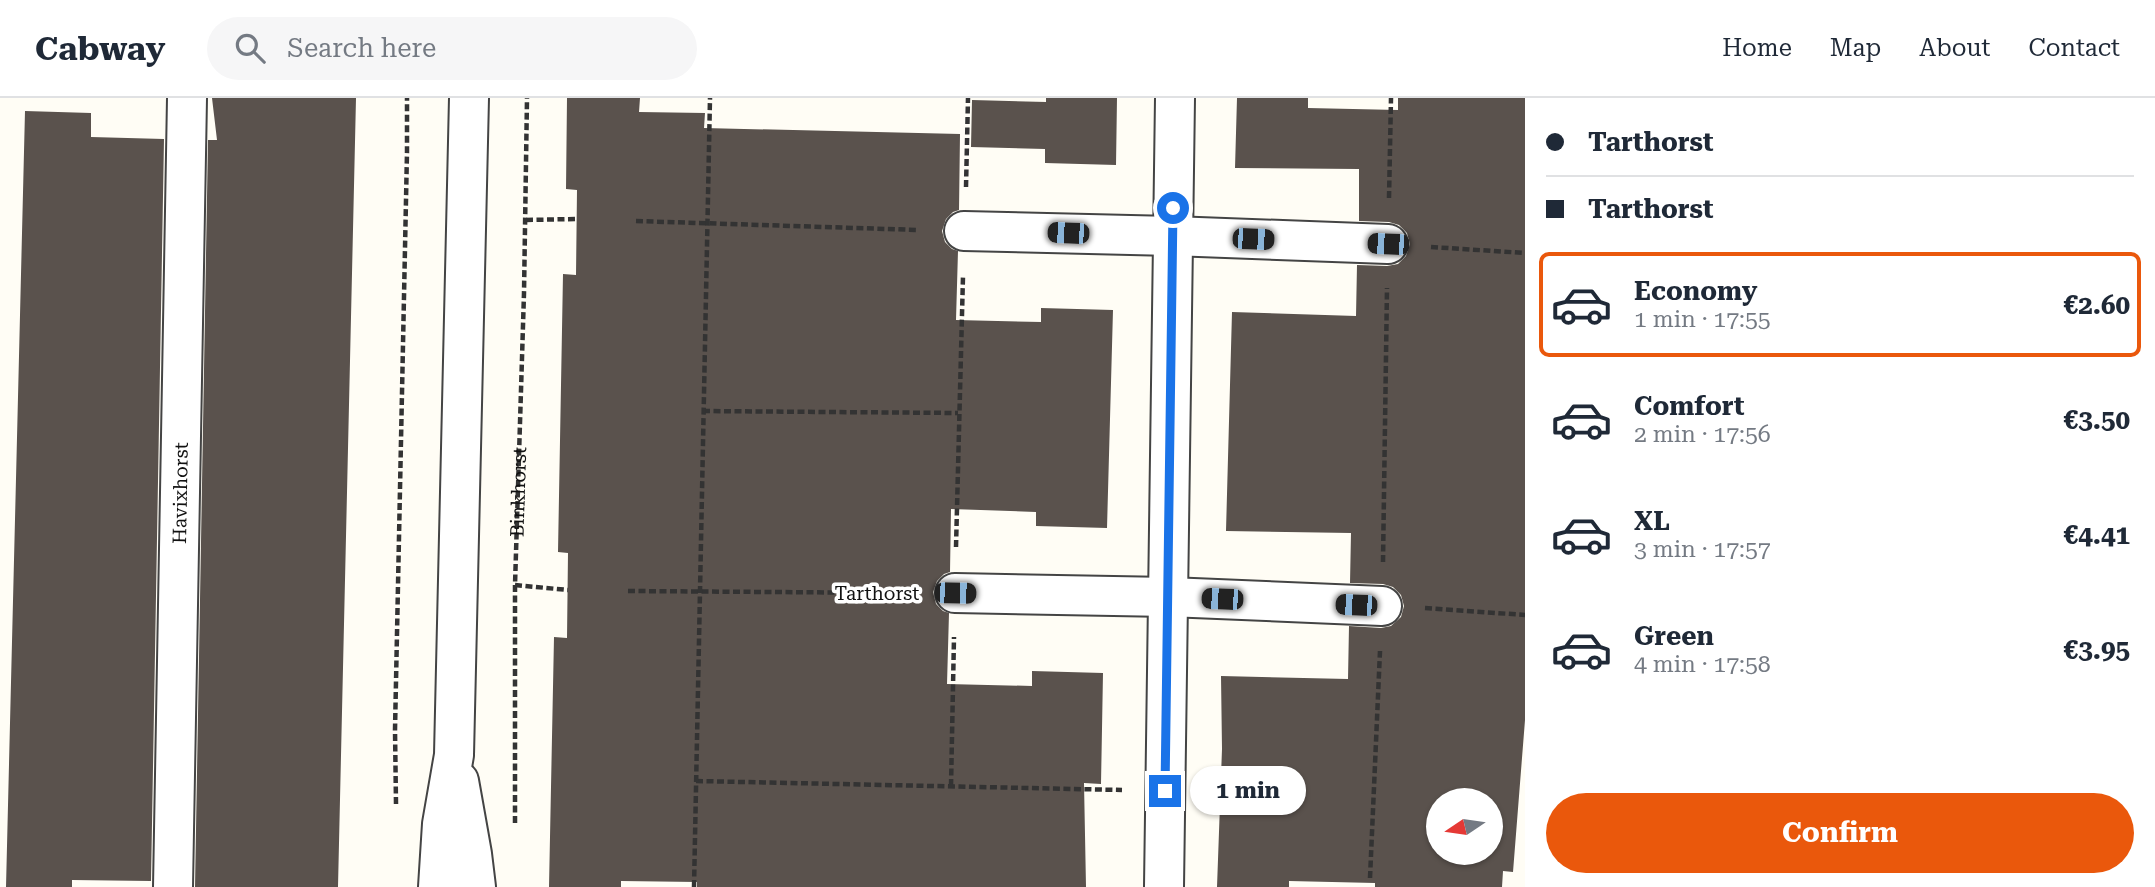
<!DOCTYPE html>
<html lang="en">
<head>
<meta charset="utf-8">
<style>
	:root { --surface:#fff; --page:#f6f6f7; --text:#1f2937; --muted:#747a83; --line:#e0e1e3; --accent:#ea580c }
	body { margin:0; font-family:"Roboto Serif",serif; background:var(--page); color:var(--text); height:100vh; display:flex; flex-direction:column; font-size:26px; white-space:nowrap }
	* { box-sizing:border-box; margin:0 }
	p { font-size:23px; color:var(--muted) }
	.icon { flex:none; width:38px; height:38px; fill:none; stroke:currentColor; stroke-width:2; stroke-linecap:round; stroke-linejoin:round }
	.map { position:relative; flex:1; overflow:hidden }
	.panel { display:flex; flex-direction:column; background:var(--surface); width:630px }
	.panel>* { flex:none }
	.hud { display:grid; align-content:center; height:154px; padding:0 21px; background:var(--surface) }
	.needle { width:46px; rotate:257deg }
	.controls { position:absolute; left:1426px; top:690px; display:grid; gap:14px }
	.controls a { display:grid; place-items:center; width:77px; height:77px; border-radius:50%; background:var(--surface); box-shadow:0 2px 5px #0004; font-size:35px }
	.end { position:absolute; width:32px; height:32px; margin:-16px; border:9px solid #1a73e8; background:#fff; box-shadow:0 0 0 4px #fff }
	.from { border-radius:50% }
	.bubble { position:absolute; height:49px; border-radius:24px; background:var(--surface); box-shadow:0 2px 5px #0004; font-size:23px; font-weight:700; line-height:49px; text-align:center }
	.car { position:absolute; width:21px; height:42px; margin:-21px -10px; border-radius:9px; box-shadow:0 0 5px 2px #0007; background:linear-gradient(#222 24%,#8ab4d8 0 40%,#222 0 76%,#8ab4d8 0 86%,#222 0) }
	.hud b { display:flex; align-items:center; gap:24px; height:66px; font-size:26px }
	.hud b+b { border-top:2px solid var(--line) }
	.hud i { width:18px; height:18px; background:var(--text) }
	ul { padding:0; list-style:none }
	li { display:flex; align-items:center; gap:21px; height:105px; margin:0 14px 10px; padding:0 7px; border:4px solid transparent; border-radius:10px }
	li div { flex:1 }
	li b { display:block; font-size:26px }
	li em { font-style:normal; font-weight:700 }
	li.selected { border-color:var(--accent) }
	li>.icon { width:63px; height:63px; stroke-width:1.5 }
	.primary-button { display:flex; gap:14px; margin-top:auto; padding:14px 21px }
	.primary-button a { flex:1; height:80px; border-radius:42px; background:var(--accent); color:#fff; font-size:28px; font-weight:700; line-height:80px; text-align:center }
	header { display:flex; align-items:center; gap:42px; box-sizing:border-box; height:98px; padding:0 35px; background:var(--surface); border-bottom:2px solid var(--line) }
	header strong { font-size:33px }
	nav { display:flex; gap:38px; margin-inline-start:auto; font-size:24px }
	.search { width:490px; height:63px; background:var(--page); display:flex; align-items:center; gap:18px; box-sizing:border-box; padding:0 24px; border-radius:38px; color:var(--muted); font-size:26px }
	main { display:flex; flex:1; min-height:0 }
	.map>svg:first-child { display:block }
</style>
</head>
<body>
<header>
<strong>Cabway</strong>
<div class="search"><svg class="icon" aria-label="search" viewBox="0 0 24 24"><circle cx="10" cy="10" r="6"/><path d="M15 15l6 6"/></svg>Search here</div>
<nav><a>Home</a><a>Map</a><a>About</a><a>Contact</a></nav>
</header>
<main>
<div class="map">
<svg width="1525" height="789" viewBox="0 0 1525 789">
	<rect width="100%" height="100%" fill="#fffdf5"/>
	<g fill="#5a524d" fill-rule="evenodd">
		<polygon points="212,0 356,0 338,789 195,789 208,42 217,42"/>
		<polygon points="567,0 640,0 639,14 705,15 704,30 960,36 959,112 953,114 946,121 942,133 945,144 952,151 958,153 956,222 1041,224 1041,210 1113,212 1107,430 1036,428 1036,414 951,411 950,474 944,476 937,483 933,494 936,506 943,513 949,515 947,586 1032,588 1032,573 1103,575 1101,686 1084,685 1086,789 697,789 697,784 621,783 621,789 549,789 554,539 567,540 568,455 558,454 563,176 576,177 577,92 566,91"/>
		<polygon points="1046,0 1117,0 1116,67 1045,65 1045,51 971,49 972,2 1046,4"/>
		<path d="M1237,0H1308V10L1398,12V0H1525V622L1513,774L1503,773L1502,789H1375V785L1289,783V789H1217L1222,651L1221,578L1348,581L1349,528L1381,530L1391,528L1401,519L1404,508L1401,497L1393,489L1383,486L1350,485L1351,435L1226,433L1232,214L1356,218L1357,167L1387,168L1398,166L1406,158L1410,146L1407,135L1399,127L1389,124L1359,123V71L1235,70ZM1438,702H1491V754H1438Z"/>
		<polygon points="25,13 91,15 91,39 164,41 151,783 72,782 72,789 6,789"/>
	</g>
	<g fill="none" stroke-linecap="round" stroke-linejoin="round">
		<defs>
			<g id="minor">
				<polyline points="964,133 1172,138 1388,146"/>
				<polyline points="955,495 1169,499 1382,508"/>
				<polyline points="459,683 472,756 476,789"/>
				<path id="s2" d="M173,789L187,0"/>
				<polyline points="438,789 442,726 454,657 469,0"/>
				<polyline points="1164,789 1175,0"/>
			</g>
		</defs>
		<use href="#minor" stroke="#444" stroke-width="42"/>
		<g stroke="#333" stroke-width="4.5" stroke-dasharray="7 3.5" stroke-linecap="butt">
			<polyline points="966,89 968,0"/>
			<polyline points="1389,100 1391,0"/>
			<polyline points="526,122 576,121"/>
			<polyline points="636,123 919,132"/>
			<polyline points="1431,149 1525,155"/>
			<polyline points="703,313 958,315"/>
			<polyline points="956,449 963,178"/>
			<polyline points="1383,464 1387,190"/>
			<polyline points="515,487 568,492"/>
			<polyline points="628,493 911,495"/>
			<polyline points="1425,510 1525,517"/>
			<polyline points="696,683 1122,692"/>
			<polyline points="951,688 954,539"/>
			<polyline points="396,706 395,632 407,54 407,0"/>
			<path id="s1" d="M515,725V487L524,195L527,0"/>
			<polyline points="1370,780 1380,553"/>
			<polyline points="694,789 710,0"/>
		</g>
		<use href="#minor" stroke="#fff" stroke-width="38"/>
	</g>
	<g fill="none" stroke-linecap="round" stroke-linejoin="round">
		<polyline stroke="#1a73e8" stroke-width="9" points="1165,693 1173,110"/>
	</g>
	<g text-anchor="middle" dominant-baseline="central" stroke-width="7" stroke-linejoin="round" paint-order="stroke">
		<g font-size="19" fill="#111" stroke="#fff">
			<text stroke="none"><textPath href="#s1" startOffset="331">Binkhorst</textPath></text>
			<text stroke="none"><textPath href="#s2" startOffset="394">Havixhorst</textPath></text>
			<text x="877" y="495">Tarthorst</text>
		</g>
	</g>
</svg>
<div class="controls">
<a><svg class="needle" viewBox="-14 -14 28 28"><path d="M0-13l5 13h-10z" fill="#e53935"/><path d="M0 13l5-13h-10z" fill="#747a83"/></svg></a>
</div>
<i class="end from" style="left:1173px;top:110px"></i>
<i class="end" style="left:1165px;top:693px"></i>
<div class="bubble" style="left:1190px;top:668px;width:116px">1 min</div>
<i class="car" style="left:1068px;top:135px;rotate:272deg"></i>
<i class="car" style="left:1253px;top:141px;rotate:92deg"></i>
<i class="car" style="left:1388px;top:146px;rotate:272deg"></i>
<i class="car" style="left:955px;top:495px;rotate:91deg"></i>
<i class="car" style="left:1222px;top:501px;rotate:272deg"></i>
<i class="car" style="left:1356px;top:507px;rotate:272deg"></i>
</div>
<section class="panel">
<div class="hud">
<b><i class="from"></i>Tarthorst</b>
<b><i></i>Tarthorst</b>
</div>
<ul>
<li class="selected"><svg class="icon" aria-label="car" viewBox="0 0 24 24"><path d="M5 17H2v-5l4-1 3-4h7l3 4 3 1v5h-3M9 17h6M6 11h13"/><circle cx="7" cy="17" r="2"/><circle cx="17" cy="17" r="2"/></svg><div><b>Economy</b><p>1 min · 17:55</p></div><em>€2.60</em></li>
<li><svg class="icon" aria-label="car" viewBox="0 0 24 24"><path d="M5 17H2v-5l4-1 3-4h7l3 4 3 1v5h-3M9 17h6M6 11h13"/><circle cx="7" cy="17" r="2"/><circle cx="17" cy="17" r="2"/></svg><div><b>Comfort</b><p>2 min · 17:56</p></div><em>€3.50</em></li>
<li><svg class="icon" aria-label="car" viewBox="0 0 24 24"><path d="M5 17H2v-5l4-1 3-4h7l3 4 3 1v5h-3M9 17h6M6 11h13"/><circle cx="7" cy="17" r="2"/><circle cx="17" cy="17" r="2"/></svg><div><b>XL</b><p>3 min · 17:57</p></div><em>€4.41</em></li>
<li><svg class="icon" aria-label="car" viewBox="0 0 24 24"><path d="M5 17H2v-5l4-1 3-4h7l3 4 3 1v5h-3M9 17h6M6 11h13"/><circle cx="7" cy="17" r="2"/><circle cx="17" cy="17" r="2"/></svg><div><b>Green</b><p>4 min · 17:58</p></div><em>€3.95</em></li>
</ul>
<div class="primary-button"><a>Confirm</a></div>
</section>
</main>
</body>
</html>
